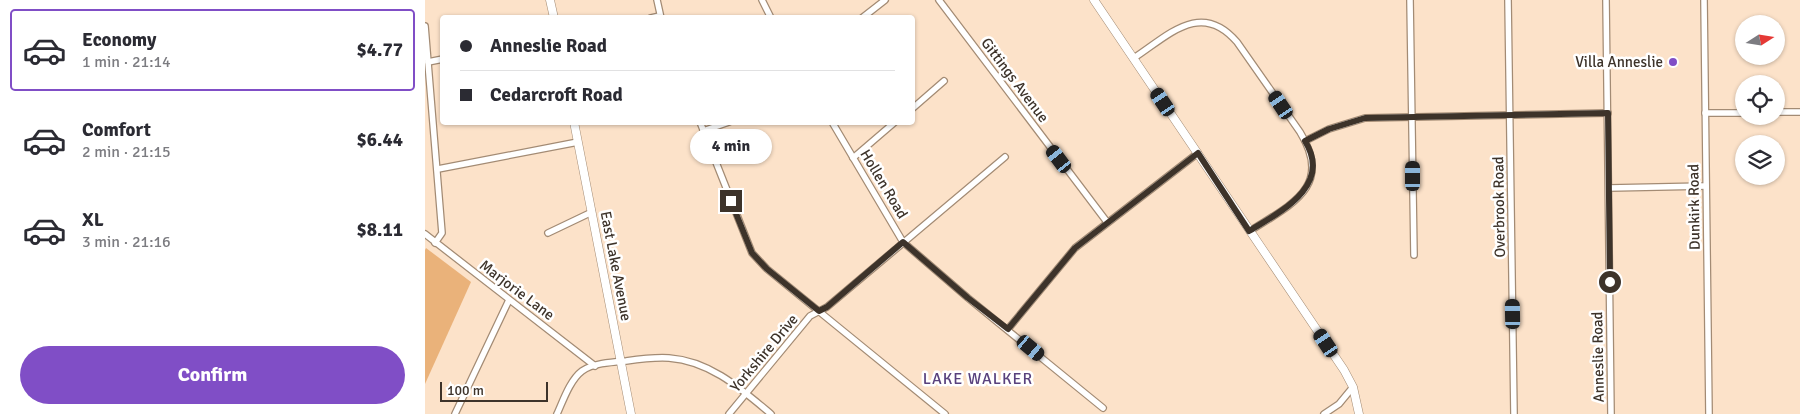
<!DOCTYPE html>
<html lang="en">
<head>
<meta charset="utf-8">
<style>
	:root { --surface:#fff; --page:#f2f2f3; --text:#2b2b33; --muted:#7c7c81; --line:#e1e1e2; --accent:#804ec6 }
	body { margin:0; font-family:Signika,sans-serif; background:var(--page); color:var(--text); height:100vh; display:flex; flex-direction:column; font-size:19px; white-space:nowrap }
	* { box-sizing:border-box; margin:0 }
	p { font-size:16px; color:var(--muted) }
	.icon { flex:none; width:28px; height:28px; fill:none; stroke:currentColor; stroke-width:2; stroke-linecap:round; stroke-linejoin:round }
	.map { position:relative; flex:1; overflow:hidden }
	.sheet { display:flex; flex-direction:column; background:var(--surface); width:425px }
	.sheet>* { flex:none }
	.banner { position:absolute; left:15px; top:15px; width:475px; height:110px; border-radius:5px; box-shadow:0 1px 4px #0004; display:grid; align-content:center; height:110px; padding:0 20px; background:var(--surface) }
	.needle { width:32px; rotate:78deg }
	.fabs { position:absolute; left:1310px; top:15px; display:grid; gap:10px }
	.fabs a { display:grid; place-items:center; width:50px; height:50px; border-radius:50%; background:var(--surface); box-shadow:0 1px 4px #0004; font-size:25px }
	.scale { position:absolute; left:15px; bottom:12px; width:108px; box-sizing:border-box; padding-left:5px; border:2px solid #3d332a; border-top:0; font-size:14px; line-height:18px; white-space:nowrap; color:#3d332a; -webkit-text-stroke:4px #fff; paint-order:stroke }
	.end { position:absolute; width:22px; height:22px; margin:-11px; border:6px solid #3d332a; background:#fff; box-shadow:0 0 0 2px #fff }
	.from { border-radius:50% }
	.bubble { position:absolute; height:35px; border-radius:18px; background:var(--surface); box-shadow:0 1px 4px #0004; font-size:16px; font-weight:700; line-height:35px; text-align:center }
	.car { position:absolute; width:15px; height:30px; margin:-15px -8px; border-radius:6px; box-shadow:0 0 4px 1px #0007; background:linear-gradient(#222 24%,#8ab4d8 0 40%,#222 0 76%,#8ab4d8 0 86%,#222 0) }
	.banner b { display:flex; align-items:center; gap:18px; height:48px; font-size:19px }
	.banner b+b { border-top:1px solid var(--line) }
	.banner i { width:12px; height:12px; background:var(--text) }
	ul { padding:9px 0 0; list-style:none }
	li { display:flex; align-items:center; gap:15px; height:82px; margin:0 10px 8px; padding:0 10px; border:2px solid transparent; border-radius:5px }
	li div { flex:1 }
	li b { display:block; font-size:19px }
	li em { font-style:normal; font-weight:700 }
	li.selected { border-color:var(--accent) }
	li>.icon { width:45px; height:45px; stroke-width:1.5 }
	.button { display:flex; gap:10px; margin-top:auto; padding:10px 20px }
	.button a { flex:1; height:58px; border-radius:30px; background:var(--accent); color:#fff; font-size:20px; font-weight:700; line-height:58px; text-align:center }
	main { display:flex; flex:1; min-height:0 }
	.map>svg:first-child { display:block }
</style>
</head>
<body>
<main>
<section class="sheet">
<ul>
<li class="selected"><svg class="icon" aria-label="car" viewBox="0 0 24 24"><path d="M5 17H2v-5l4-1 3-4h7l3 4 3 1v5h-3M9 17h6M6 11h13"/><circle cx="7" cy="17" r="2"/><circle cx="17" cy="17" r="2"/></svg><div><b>Economy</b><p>1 min · 21:14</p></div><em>$4.77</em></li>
<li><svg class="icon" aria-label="car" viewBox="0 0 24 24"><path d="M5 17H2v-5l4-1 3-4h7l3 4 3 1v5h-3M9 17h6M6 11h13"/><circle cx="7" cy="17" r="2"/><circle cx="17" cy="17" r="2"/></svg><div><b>Comfort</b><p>2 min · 21:15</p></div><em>$6.44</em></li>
<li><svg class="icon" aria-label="car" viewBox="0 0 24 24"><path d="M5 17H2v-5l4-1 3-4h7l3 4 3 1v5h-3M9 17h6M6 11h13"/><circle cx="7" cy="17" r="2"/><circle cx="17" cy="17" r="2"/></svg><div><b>XL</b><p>3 min · 21:16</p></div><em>$8.11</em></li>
</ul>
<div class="button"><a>Confirm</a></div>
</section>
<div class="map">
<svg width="1375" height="414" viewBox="0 0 1375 414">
	<rect width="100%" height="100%" fill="#fce2c9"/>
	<polygon fill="#eab27a" points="1,248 46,282 0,384 0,250"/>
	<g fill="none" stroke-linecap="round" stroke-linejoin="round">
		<defs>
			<g id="street">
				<polyline points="232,0 236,18"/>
				<polyline points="337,0 346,18"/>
				<polyline points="514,0 682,222"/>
				<polyline points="985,0 989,255"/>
				<polyline points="1083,0 1089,414"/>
				<polyline points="1181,0 1186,414"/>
				<polyline points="1279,0 1284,414"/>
				<polyline points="226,18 235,16"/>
				<polyline points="437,18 460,0"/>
				<polyline points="0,26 17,233 10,243"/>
				<path d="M709,58C744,35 776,0 812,42L875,132C909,187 865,205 825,231"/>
				<polyline points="3,62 18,59"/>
				<polyline points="488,108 519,81"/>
				<polyline points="1351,112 1375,112"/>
				<polyline points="1280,113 1319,113"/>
				<polyline points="275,122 327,253 342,269 520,414"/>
				<polyline points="407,122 478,242 543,298 678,408"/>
				<polyline points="278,131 304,122"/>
				<polyline points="880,141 904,129 940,118 1183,113"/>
				<polyline points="428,158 470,122"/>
				<polyline points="13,169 153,142"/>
				<polyline points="1184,188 1281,186"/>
				<polyline points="123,233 167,212"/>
				<polyline points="0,234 170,366"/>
				<polyline points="583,329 650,248 773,153"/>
				<polyline points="30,414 84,300"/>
				<path d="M132,414C138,401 145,380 157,371C168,363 188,362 201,361C215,359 229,357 244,358C285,361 315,388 346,414"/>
				<polyline points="304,414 385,316 402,307 580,157"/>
				<polyline points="899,414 914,404 928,387"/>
			</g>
			<g id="secondary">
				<polyline points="125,0 129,18"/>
				<polyline points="669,0 919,370 928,387 934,414"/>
				<polyline points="149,122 206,414"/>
			</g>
		</defs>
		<use href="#street" stroke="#a38b74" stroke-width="8"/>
		<use href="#secondary" stroke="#a38b74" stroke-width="9"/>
		<use href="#street" stroke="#fff" stroke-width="5.5"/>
		<use href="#secondary" stroke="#fff" stroke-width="8"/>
	</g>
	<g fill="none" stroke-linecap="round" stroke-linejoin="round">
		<path stroke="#3d332a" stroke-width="6" d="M306,201L327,253L342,269L394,311L402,307L478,242L543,298L583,329L650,248L773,153L824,231C855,212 908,186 880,141L904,129L940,118L1183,113L1185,282"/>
	</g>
	<circle fill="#804ec6" stroke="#fff" stroke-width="2" cx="1248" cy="62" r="5"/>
	<g text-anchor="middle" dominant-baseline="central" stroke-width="5" stroke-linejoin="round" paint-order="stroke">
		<g font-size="15" fill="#3d332a" stroke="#fff" text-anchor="end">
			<text x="1238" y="62">Villa Anneslie</text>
		</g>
		<g font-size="15" fill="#3d332a" stroke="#fff">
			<text transform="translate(590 80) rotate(53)">Gittings Avenue</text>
			<text transform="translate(459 184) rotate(59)">Hollen Road</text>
			<text transform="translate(1074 207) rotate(-91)">Overbrook Road</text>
			<text transform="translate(1269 207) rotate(-91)">Dunkirk Road</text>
			<text transform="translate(191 266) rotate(79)">East Lake Avenue</text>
			<text transform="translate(92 290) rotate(37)">Marjorie Lane</text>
			<text transform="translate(339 353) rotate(-50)">Yorkshire Drive</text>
			<text transform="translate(1173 357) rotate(-91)">Anneslie Road</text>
		</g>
		<g font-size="16" letter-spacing="1" fill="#58417d" stroke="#fff">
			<text x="553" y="379">LAKE WALKER</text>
		</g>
	</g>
</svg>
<div class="fabs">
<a><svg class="needle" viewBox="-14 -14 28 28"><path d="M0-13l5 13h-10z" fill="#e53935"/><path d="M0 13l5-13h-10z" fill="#7c7c81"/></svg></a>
<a><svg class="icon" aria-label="locate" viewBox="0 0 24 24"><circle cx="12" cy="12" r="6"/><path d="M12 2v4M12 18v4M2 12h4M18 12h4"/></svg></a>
<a><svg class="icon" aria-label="layers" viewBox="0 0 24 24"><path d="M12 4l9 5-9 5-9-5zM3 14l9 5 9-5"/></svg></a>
</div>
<div class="scale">100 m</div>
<i class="end from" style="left:1185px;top:282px"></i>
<i class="end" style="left:306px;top:201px"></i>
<div class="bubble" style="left:265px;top:129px;width:82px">4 min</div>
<i class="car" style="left:738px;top:102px;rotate:326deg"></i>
<i class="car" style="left:856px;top:105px;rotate:326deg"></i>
<i class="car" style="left:634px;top:159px;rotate:323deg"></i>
<i class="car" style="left:988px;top:176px;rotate:0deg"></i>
<i class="car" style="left:1088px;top:314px;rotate:359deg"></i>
<i class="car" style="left:901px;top:343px;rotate:326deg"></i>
<i class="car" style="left:606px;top:348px;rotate:130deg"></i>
<div class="banner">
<b><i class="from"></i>Anneslie Road</b>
<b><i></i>Cedarcroft Road</b>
</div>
</div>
</main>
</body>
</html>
